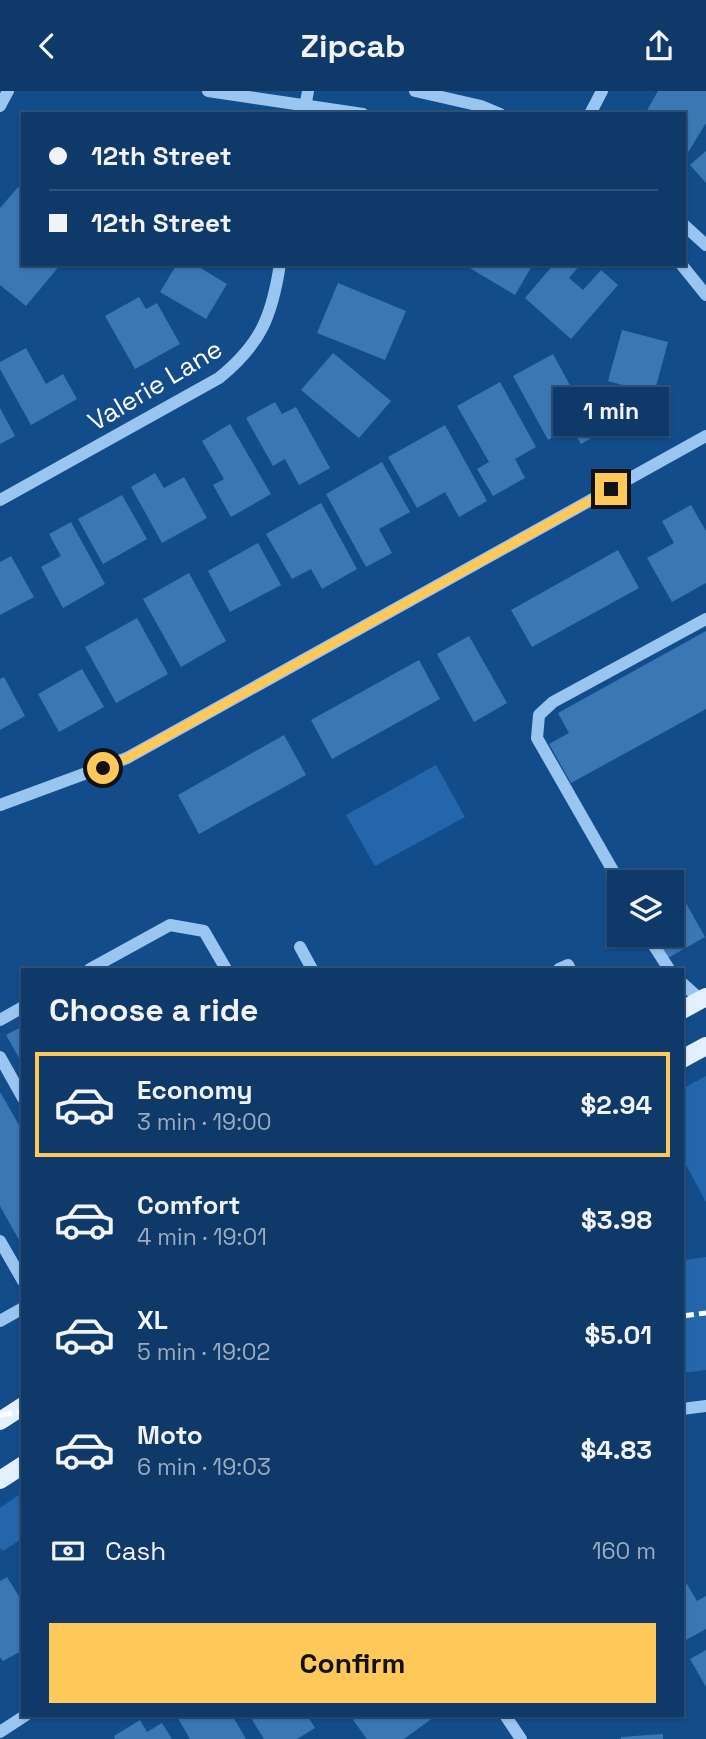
<!DOCTYPE html>
<html lang="en">
<head>
<meta charset="utf-8">
<style>
	:root { --surface:#0e3968; --page:#17406e; --text:#f1f3f6; --muted:#9bacc0; --line:#2e537c; --accent:#ffc95a }
	body { margin:0; font-family:"Space Grotesk",sans-serif; background:var(--page); color:var(--text); height:100vh; display:flex; flex-direction:column; font-size:26px; white-space:nowrap }
	* { box-sizing:border-box; margin:0 }
	p { font-size:23px; color:var(--muted) }
	.icon { flex:none; width:38px; height:38px; fill:none; stroke:currentColor; stroke-width:2; stroke-linecap:round; stroke-linejoin:round }
	.map { position:relative; flex:1; overflow:hidden }
	.details { position:absolute; left:21px; top:877px; width:663px; height:749px; display:flex; flex-direction:column; background:var(--surface); border-radius:0px; box-shadow:0 2px 5px #0004,0 0 0 2px var(--line) }
	.details>* { flex:none }
	.banner { position:absolute; left:21px; top:21px; width:665px; height:154px; border-radius:0px; box-shadow:0 2px 5px #0004,0 0 0 2px var(--line); display:grid; align-content:center; height:154px; padding:0 28px; background:var(--surface) }
	.tools { position:absolute; left:607px; top:779px; display:grid; gap:14px }
	.tools a { display:grid; place-items:center; width:77px; height:77px; border-radius:0px; background:var(--surface); box-shadow:0 2px 5px #0004,0 0 0 2px var(--line); font-size:35px }
	.end { position:absolute; width:32px; height:32px; margin:-16px; border:9px solid #ffc95a; background:#111; box-shadow:0 0 0 4px #111 }
	.from { border-radius:50% }
	.bubble { position:absolute; height:49px; border-radius:0px; background:var(--surface); box-shadow:0 2px 5px #0004,0 0 0 2px var(--line); font-size:23px; font-weight:600; line-height:49px; text-align:center }
	.banner b { display:flex; align-items:center; gap:24px; height:66px; font-size:26px }
	.banner b+b { border-top:2px solid var(--line) }
	.banner i { width:18px; height:18px; background:var(--text) }
	ul { padding:0; list-style:none }
	li { display:flex; align-items:center; gap:21px; height:105px; margin:0 14px 10px; padding:0 14px; border:4px solid transparent; border-radius:0px }
	li div { flex:1 }
	li b { display:block; font-size:26px }
	li em { font-style:normal; font-weight:600 }
	li.on { border-color:var(--accent) }
	li>.icon { width:63px; height:63px; stroke-width:1.5 }
	h2 { padding:0 28px; font-size:32px; line-height:84px }
	.pay { display:flex; align-items:center; gap:18px; height:77px; padding:0 28px; font-size:26px }
	.pay p { margin-inline-start:auto }
	.button { display:flex; gap:14px; margin-top:auto; padding:14px 28px }
	.button a { flex:1; height:80px; border-radius:0px; background:var(--accent); color:#111; font-size:28px; font-weight:600; line-height:80px; text-align:center }
	header { display:flex; justify-content:space-between; align-items:center; height:91px; padding:0 28px; background:var(--surface); font-size:32px; font-weight:600 }
	.map>svg:first-child { display:block }
</style>
</head>
<body>
<header><svg class="icon" aria-label="back" viewBox="0 0 24 24"><path d="M15 5l-7 7 7 7"/></svg>Zipcab<svg class="icon" aria-label="share" viewBox="0 0 24 24"><path d="M12 15V3M7 8l5-5 5 5M5 13v7h14v-7"/></svg></header>
<div class="map">
<svg width="706" height="1648" viewBox="0 0 706 1648">
	<rect width="100%" height="100%" fill="#124c8b"/>
	<g fill="#2466ab">
		<polygon points="436,674 465,726 375,775 346,724"/>
		<polygon points="706,985 706,1111 683,1068 682,998"/>
		<polygon points="706,1166 706,1279 683,1282 683,1169"/>
		<polygon points="23,1401 23,1447 3,1460 0,1457 0,1417"/>
	</g>
	<g fill="#3b76b5">
		<polygon points="658,0 706,0 706,32 684,68 684,23 645,23"/>
		<polygon points="706,60 706,92 690,74"/>
		<polygon points="21,93 23,173 61,173 26,215 0,194 0,117"/>
		<polygon points="177,173 194,173 227,193 206,228 160,201"/>
		<polygon points="463,173 533,173 515,204"/>
		<polygon points="554,173 581,173 569,187 583,199 601,179 618,194 571,248 525,207"/>
		<polygon points="338,192 406,220 385,269 317,242"/>
		<polygon points="139,206 146,218 157,212 180,253 135,278 105,225"/>
		<polygon points="622,239 668,251 654,303 608,290"/>
		<polygon points="26,257 46,293 63,283 77,308 31,334 0,278 0,271"/>
		<polygon points="333,262 391,310 359,347 301,299"/>
		<polygon points="553,263 585,322 600,314 612,335 581,353 571,336 548,349 513,285"/>
		<polygon points="500,291 536,356 515,368 525,387 493,405 477,378 489,371 457,315"/>
		<polygon points="275,311 282,323 296,316 330,377 299,394 285,368 273,375 246,327"/>
		<polygon points="0,317 15,345 0,353"/>
		<polygon points="230,333 271,403 231,426 213,394 224,388 202,350"/>
		<polygon points="445,334 487,410 459,426 445,401 417,417 388,366"/>
		<polygon points="382,371 410,421 379,438 392,462 366,476 326,403"/>
		<polygon points="155,382 164,397 184,386 207,427 162,452 131,396"/>
		<polygon points="122,404 147,448 103,473 78,428"/>
		<polygon points="321,412 357,478 322,498 311,478 292,488 266,443"/>
		<polygon points="691,414 706,440 706,492 672,511 647,467 674,452 662,430"/>
		<polygon points="71,431 105,493 63,517 41,476 61,465 49,443"/>
		<polygon points="258,452 281,494 230,521 208,480"/>
		<polygon points="618,459 639,497 532,556 511,519"/>
		<polygon points="11,465 34,506 0,524 0,471"/>
		<polygon points="189,482 226,550 181,576 143,508"/>
		<polygon points="137,527 168,583 116,612 85,556"/>
		<polygon points="706,540 706,618 571,692 549,653 569,642 558,622"/>
		<polygon points="469,545 507,612 474,631 437,563"/>
		<polygon points="419,569 440,608 332,668 311,629"/>
		<polygon points="82,578 104,616 59,641 38,603"/>
		<polygon points="4,586 25,625 0,639 0,588"/>
		<polygon points="284,644 306,684 199,743 178,704"/>
		<polygon points="668,780 705,846 668,867 655,844 672,844 672,791 649,791"/>
		<polygon points="23,935 23,974 6,944"/>
		<polygon points="0,1001 23,1041 23,1156 0,1115"/>
		<polygon points="7,1486 23,1512 23,1559 3,1570 0,1566 0,1490"/>
		<polygon points="687,1493 697,1510 706,1505 706,1538 682,1551 682,1495"/>
		<polygon points="706,1559 706,1596 690,1568"/>
		<polygon points="176,1624 232,1624 246,1648 190,1648"/>
		<polygon points="249,1624 307,1624 315,1637 297,1648 264,1648"/>
		<polygon points="360,1624 432,1624 434,1626 404,1648 367,1648 353,1629"/>
		<polygon points="140,1629 147,1641 162,1632 172,1648 115,1648 114,1645"/>
		<polygon points="663,1643 663,1648 621,1648 621,1646"/>
	</g>
	<g fill="none" stroke-linecap="round" stroke-linejoin="round">
		<g stroke="#9ac5f1" stroke-width="12">
			<polyline points="208,0 363,23"/>
			<polyline points="415,0 481,15 500,23"/>
			<polyline points="0,15 8,0"/>
			<polyline points="304,22 308,0"/>
			<polyline points="590,23 602,0"/>
			<polyline points="684,134 706,154"/>
			<polyline points="681,173 706,204"/>
			<path d="M0,409L219,287C261,253 272,225 280,173"/>
			<polyline points="0,714 127,667 706,345"/>
			<polyline points="620,792 537,647 539,624 553,611 706,528"/>
			<polyline points="647,844 669,878"/>
			<polyline points="300,856 312,878"/>
			<polyline points="90,878 170,834 204,840 226,878"/>
			<polyline points="559,878 568,874 570,878"/>
			<polyline points="682,892 701,909"/>
			<polyline points="0,929 23,916"/>
			<polyline points="0,966 23,1007"/>
			<polyline points="0,1150 23,1190"/>
			<polyline points="0,1230 23,1217"/>
			<polyline points="682,1318 706,1315"/>
			<polyline points="505,1624 521,1648"/>
			<polyline points="0,1641 26,1624"/>
		</g>
		<g stroke="#e4efff" stroke-width="18">
			<polyline points="682,919 706,906"/>
			<polyline points="682,968 706,955"/>
			<polyline points="0,1330 23,1315"/>
			<polyline points="0,1389 23,1374"/>
		</g>
		<g stroke="#fff" stroke-width="5" stroke-dasharray="12 5" stroke-linecap="butt">
			<polyline points="682,1225 706,1222"/>
			<polyline points="0,1324 23,1320"/>
		</g>
	</g>
	<g fill="none" stroke-linecap="round" stroke-linejoin="round">
		<polyline stroke="#ffc95a" stroke-width="9" points="103,677 127,667 611,398"/>
	</g>
	<g text-anchor="middle" dominant-baseline="central" stroke-width="6" stroke-linejoin="round" paint-order="stroke">
		<g font-size="26" fill="#fff" stroke="#124c8b">
			<text transform="translate(155 294) rotate(-31)">Valerie Lane</text>
		</g>
	</g>
</svg>
<div class="tools">
<a><svg class="icon" aria-label="layers" viewBox="0 0 24 24"><path d="M12 4l9 5-9 5-9-5zM3 14l9 5 9-5"/></svg></a>
</div>
<i class="end from" style="left:103px;top:677px"></i>
<i class="end" style="left:611px;top:398px"></i>
<div class="bubble" style="left:553px;top:296px;width:116px">1 min</div>
<div class="banner">
<b><i class="from"></i>12th Street</b>
<b><i></i>12th Street</b>
</div>
<section class="details">
<h2>Choose a ride</h2>
<ul>
<li class="on"><svg class="icon" aria-label="car" viewBox="0 0 24 24"><path d="M5 17H2v-5l4-1 3-4h7l3 4 3 1v5h-3M9 17h6M6 11h13"/><circle cx="7" cy="17" r="2"/><circle cx="17" cy="17" r="2"/></svg><div><b>Economy</b><p>3 min · 19:00</p></div><em>$2.94</em></li>
<li><svg class="icon" aria-label="car" viewBox="0 0 24 24"><path d="M5 17H2v-5l4-1 3-4h7l3 4 3 1v5h-3M9 17h6M6 11h13"/><circle cx="7" cy="17" r="2"/><circle cx="17" cy="17" r="2"/></svg><div><b>Comfort</b><p>4 min · 19:01</p></div><em>$3.98</em></li>
<li><svg class="icon" aria-label="car" viewBox="0 0 24 24"><path d="M5 17H2v-5l4-1 3-4h7l3 4 3 1v5h-3M9 17h6M6 11h13"/><circle cx="7" cy="17" r="2"/><circle cx="17" cy="17" r="2"/></svg><div><b>XL</b><p>5 min · 19:02</p></div><em>$5.01</em></li>
<li><svg class="icon" aria-label="car" viewBox="0 0 24 24"><path d="M5 17H2v-5l4-1 3-4h7l3 4 3 1v5h-3M9 17h6M6 11h13"/><circle cx="7" cy="17" r="2"/><circle cx="17" cy="17" r="2"/></svg><div><b>Moto</b><p>6 min · 19:03</p></div><em>$4.83</em></li>
</ul>
<div class="pay"><svg class="icon" aria-label="cash" viewBox="0 0 24 24"><path d="M3 7h18v10H3z"/><circle cx="12" cy="12" r="2"/></svg>Cash<p>160 m</p></div>
<div class="button"><a>Confirm</a></div>
</section>
</div>
</body>
</html>
